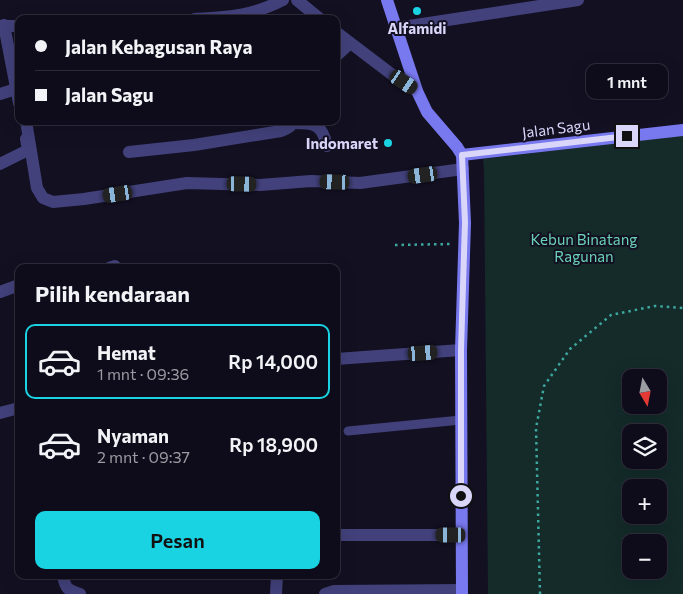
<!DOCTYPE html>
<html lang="id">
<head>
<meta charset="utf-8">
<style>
	:root { --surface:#0e0c1a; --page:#171523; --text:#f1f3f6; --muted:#9b9ba2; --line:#2e2c39; --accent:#1ad3e2 }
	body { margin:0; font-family:Commissioner,sans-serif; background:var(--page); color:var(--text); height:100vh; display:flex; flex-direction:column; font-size:19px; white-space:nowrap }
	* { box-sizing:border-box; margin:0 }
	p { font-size:16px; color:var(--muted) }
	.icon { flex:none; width:28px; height:28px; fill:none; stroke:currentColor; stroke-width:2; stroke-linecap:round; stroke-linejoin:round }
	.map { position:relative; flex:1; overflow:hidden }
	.details { position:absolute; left:15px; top:264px; width:325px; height:315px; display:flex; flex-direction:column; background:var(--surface); border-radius:10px; box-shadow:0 5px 20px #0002,0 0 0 1px var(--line) }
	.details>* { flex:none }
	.top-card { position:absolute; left:15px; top:15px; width:325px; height:110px; border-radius:10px; box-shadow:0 5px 20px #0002,0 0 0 1px var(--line); display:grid; align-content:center; height:110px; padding:0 20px; background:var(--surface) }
	.needle { width:32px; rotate:170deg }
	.controls { position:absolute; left:622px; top:369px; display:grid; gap:10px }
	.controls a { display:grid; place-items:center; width:45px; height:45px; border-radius:10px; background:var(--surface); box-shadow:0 5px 20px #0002,0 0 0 1px var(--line); font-size:25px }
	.end { position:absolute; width:22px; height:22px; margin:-11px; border:6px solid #d9d6fa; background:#111; box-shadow:0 0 0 2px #111 }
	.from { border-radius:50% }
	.bubble { position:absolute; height:35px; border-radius:10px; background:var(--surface); box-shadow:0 5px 20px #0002,0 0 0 1px var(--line); font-size:16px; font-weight:600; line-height:35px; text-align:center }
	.car { position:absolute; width:15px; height:30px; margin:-15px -8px; border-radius:6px; box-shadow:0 0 4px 1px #0007; background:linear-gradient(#222 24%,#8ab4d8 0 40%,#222 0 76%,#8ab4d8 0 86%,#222 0) }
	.top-card b { display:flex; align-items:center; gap:18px; height:48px; font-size:19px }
	.top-card b+b { border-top:1px solid var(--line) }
	.top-card i { width:12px; height:12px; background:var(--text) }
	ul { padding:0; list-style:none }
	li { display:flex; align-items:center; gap:15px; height:75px; margin:0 10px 8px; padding:0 10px; border:2px solid transparent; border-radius:10px }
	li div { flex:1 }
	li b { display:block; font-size:19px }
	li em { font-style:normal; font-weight:600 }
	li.active { border-color:var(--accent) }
	li>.icon { width:45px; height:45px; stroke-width:1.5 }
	h2 { padding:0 20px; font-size:22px; line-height:60px }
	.button { display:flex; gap:10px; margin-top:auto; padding:10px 20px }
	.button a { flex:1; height:58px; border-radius:10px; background:var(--accent); color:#111; font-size:20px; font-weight:600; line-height:58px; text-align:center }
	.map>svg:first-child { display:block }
</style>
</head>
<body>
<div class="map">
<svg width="683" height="594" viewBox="0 0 683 594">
	<rect width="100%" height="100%" fill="#131022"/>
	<path fill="#142b2a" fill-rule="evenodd" d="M683,135V594H488L484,170L483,159ZM631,378H659V405H631ZM631,432H659V460H631ZM631,488H659V515H631ZM631,542H659V570H631Z"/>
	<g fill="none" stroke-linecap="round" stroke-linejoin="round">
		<g stroke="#3ca89f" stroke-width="2.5" stroke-dasharray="2.5 4" stroke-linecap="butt">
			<polyline points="395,245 450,244"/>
			<polyline points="540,594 536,428 544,386 570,349 611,315 655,306 683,308"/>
		</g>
		<polyline stroke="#42417b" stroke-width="9" points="348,431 461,420"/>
		<g stroke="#42417b" stroke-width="12">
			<polyline points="297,0 320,19"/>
			<path d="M195,19C229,17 252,16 283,0"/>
			<polyline points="4,25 19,103"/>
			<polyline points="0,26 19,26"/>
			<polyline points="396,28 578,0"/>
			<polyline points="336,32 390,73 417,91"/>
			<polyline points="336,56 350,43"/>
			<polyline points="0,94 16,89"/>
			<polyline points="26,121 37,188 43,198 53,202 84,199 187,183 260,185 311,181 360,183 463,169"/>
			<path d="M293,123C315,123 322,124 327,146"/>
			<path d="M129,152L194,145L281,131C286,129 292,127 293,121"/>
			<polyline points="0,164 28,150 26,139"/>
			<polyline points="109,268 115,266"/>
			<polyline points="0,292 19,285"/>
			<polyline points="336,359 461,350"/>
			<polyline points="0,413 19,408"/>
			<polyline points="336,535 461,535"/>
			<path d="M63,575C65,589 68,590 80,594"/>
			<polyline points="276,594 277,575"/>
			<polyline points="325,594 334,591 462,590"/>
		</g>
		<g stroke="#7878ef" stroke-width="12">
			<polyline points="387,0 417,91 427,112 457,147 462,155 465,223 461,350 462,594"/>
			<polyline points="462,155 683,130"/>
		</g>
	</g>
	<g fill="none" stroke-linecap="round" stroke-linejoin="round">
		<polyline stroke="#d9d6fa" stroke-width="6" points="461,496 461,350 465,222 462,155 627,136"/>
	</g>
	<g fill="#1ad3e2" stroke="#131022" stroke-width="2">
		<circle cx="417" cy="11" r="5"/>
		<circle cx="388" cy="143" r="5"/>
	</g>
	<g text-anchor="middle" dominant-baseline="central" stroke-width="4" stroke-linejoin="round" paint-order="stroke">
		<g font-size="15" font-weight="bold" fill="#d9d6fa" stroke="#131022">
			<text x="417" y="28">Alfamidi</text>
			<text x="378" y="143" text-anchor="end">Indomaret</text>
		</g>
		<g font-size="15" fill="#d9d6fa" stroke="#131022">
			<text transform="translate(556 128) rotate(-7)">Jalan Sagu</text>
		</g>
		<g font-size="15" fill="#6ad2b6" stroke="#131022">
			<text x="584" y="239">Kebun Binatang<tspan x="584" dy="17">Ragunan</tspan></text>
		</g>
	</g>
</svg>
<div class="controls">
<a><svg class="needle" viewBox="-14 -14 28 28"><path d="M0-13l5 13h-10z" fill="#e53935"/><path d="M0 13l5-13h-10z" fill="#9b9ba2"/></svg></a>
<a><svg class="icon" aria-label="layers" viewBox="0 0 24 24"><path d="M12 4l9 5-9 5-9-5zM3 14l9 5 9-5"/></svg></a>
<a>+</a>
<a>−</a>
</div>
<i class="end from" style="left:461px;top:496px"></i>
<i class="end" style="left:627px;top:136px"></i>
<div class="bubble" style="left:586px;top:64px;width:82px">1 mnt</div>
<i class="car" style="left:404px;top:82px;rotate:124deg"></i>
<i class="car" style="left:423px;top:175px;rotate:262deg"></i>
<i class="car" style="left:335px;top:182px;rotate:272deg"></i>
<i class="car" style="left:242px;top:184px;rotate:91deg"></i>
<i class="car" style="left:118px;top:194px;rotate:261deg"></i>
<i class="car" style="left:423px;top:353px;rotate:86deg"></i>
<i class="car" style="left:451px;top:535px;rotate:270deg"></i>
<div class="top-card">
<b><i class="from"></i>Jalan Kebagusan Raya</b>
<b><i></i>Jalan Sagu</b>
</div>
<section class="details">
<h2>Pilih kendaraan</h2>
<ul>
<li class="active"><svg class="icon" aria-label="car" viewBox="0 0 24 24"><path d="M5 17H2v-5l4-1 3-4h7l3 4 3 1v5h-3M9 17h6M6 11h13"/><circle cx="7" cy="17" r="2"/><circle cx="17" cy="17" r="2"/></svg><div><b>Hemat</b><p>1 mnt · 09:36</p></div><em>Rp 14,000</em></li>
<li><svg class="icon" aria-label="car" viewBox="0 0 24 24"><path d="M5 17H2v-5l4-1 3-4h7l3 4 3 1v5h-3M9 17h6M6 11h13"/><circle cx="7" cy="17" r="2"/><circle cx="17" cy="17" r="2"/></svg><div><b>Nyaman</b><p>2 mnt · 09:37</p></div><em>Rp 18,900</em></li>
</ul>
<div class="button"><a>Pesan</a></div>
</section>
</div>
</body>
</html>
